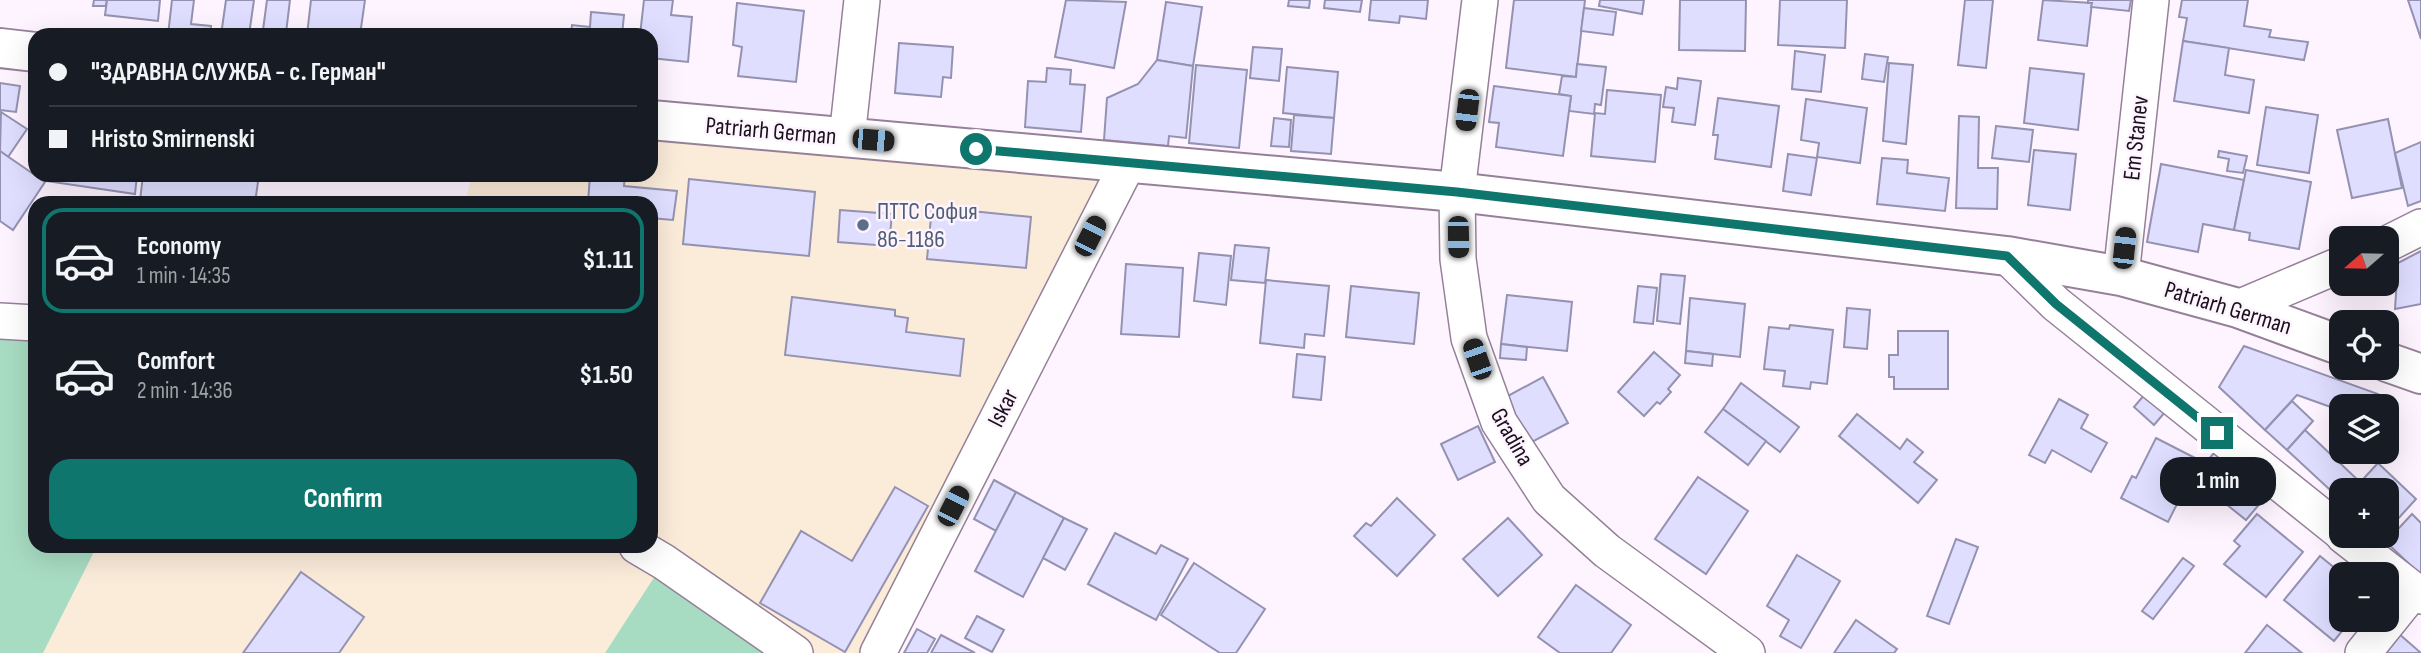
<!DOCTYPE html>
<html lang="en">
<head>
<meta charset="utf-8">
<style>
	:root { --surface:#171b24; --page:#20242c; --text:#f1f3f6; --muted:#9ea1a6; --line:#363941; --accent:#0f766e }
	body { margin:0; font-family:"Sofia Sans Condensed",sans-serif; background:var(--page); color:var(--text); height:100vh; display:flex; flex-direction:column; font-size:26px; white-space:nowrap }
	* { box-sizing:border-box; margin:0 }
	p { font-size:23px; color:var(--muted) }
	.icon { flex:none; width:38px; height:38px; fill:none; stroke:currentColor; stroke-width:2; stroke-linecap:round; stroke-linejoin:round }
	.map { position:relative; flex:1; overflow:hidden }
	.panel { position:absolute; left:28px; top:196px; width:630px; height:357px; display:flex; flex-direction:column; background:var(--surface); border-radius:21px; box-shadow:0 7px 28px #0002 }
	.panel>* { flex:none }
	.hud { position:absolute; left:28px; top:28px; width:630px; height:154px; border-radius:21px; box-shadow:0 7px 28px #0002; display:grid; align-content:center; height:154px; padding:0 21px; background:var(--surface) }
	.needle { width:46px; rotate:250deg }
	.tools { position:absolute; left:2329px; top:226px; display:grid; gap:14px }
	.tools a { display:grid; place-items:center; width:70px; height:70px; border-radius:14px; background:var(--surface); box-shadow:0 7px 28px #0002; font-size:35px }
	.end { position:absolute; width:32px; height:32px; margin:-16px; border:9px solid #0f766e; background:#fff; box-shadow:0 0 0 4px #fff }
	.from { border-radius:50% }
	.bubble { position:absolute; height:49px; border-radius:21px; background:var(--surface); box-shadow:0 7px 28px #0002; font-size:23px; font-weight:700; line-height:49px; text-align:center }
	.car { position:absolute; width:21px; height:42px; margin:-21px -10px; border-radius:9px; box-shadow:0 0 5px 2px #0007; background:linear-gradient(#222 24%,#8ab4d8 0 40%,#222 0 76%,#8ab4d8 0 86%,#222 0) }
	.hud b { display:flex; align-items:center; gap:24px; height:66px; font-size:26px }
	.hud b+b { border-top:2px solid var(--line) }
	.hud i { width:18px; height:18px; background:var(--text) }
	ul { padding:12px 0 0; list-style:none }
	li { display:flex; align-items:center; gap:21px; height:105px; margin:0 14px 10px; padding:0 7px; border:4px solid transparent; border-radius:21px }
	li div { flex:1 }
	li b { display:block; font-size:26px }
	li em { font-style:normal; font-weight:700 }
	li.current { border-color:var(--accent) }
	li>.icon { width:63px; height:63px; stroke-width:1.5 }
	.button { display:flex; gap:14px; margin-top:auto; padding:14px 21px }
	.button a { flex:1; height:80px; border-radius:21px; background:var(--accent); color:#fff; font-size:28px; font-weight:700; line-height:80px; text-align:center }
	.map>svg:first-child { display:block }
</style>
</head>
<body>
<div class="map">
<svg width="2421" height="653" viewBox="0 0 2421 653">
	<rect width="100%" height="100%" fill="#fef4ff"/>
	<polygon fill="#fbebd9" points="651,120 1128,163 878,653 795,653 664,562 605,653 43,653 97,546 651,546 651,203 465,203 472,175 651,175"/>
	<g fill="#a8dcc2">
		<polygon points="0,321 35,323 35,546 97,546 43,653 0,653"/>
		<polygon points="664,562 795,653 605,653"/>
	</g>
	<g fill="#e0deff" stroke="#9492b0" stroke-width="2">
		<polygon points="94,0 107,0 106,6 93,6"/>
		<polygon points="107,0 160,0 158,21 105,15"/>
		<polygon points="172,0 194,0 191,24 211,26 210,35 168,35"/>
		<polygon points="226,0 254,0 249,35 221,35"/>
		<polygon points="267,0 290,0 286,33 263,30"/>
		<polygon points="311,0 365,0 360,35 307,35"/>
		<polygon points="644,0 673,0 671,15 692,17 688,62 651,58 651,35 640,35"/>
		<polygon points="1066,0 1126,2 1114,68 1055,57"/>
		<polygon points="1289,0 1310,0 1309,8 1288,6"/>
		<polygon points="1325,0 1362,0 1360,12 1324,8"/>
		<polygon points="1371,0 1428,0 1426,19 1400,16 1399,23 1369,20"/>
		<polygon points="1514,0 1585,0 1576,77 1506,68"/>
		<polygon points="1600,0 1644,0 1642,14 1599,6"/>
		<polygon points="1680,0 1746,0 1745,51 1679,50"/>
		<polygon points="1780,0 1847,0 1845,48 1778,45"/>
		<polygon points="1965,0 1993,0 1986,68 1958,65"/>
		<polygon points="2043,0 2092,3 2087,46 2038,40"/>
		<polygon points="2088,0 2131,0 2129,11 2091,7 2092,3 2088,3"/>
		<polygon points="2182,0 2248,0 2244,26 2271,30 2269,37 2308,42 2304,60 2183,41 2187,18 2179,17"/>
		<polygon points="2408,0 2421,0 2421,39"/>
		<polygon points="1166,2 1202,7 1193,66 1157,60"/>
		<polygon points="737,3 804,11 796,82 738,76 742,47 733,45"/>
		<polygon points="1584,8 1616,12 1613,35 1581,31"/>
		<polygon points="591,12 624,15 622,35 571,35 572,25 590,27"/>
		<polygon points="2183,41 2229,48 2225,75 2254,80 2249,113 2174,101"/>
		<polygon points="899,43 953,47 951,78 943,77 941,97 895,93"/>
		<polygon points="1253,47 1282,49 1279,81 1250,78"/>
		<polygon points="1795,51 1825,55 1821,92 1792,89"/>
		<polygon points="1865,54 1888,57 1884,82 1862,79"/>
		<polygon points="1157,60 1193,66 1186,138 1169,136 1168,146 1104,140 1107,98 1138,84"/>
		<polygon points="1889,63 1913,65 1906,144 1883,141"/>
		<polygon points="1577,64 1606,67 1601,105 1595,104 1594,114 1569,111 1571,96 1559,94 1562,76 1576,77"/>
		<polygon points="1196,65 1247,70 1239,148 1189,143"/>
		<polygon points="1287,67 1338,72 1334,118 1283,113"/>
		<polygon points="1047,68 1071,70 1070,84 1085,85 1081,132 1025,127 1028,81 1046,82"/>
		<polygon points="2030,68 2084,74 2078,130 2024,123"/>
		<polygon points="1678,78 1701,81 1695,125 1672,122 1674,108 1663,107 1666,87 1677,89"/>
		<polygon points="0,83 20,86 16,112 0,110"/>
		<polygon points="1494,86 1571,96 1563,156 1496,147 1499,123 1489,122"/>
		<polygon points="1607,90 1661,95 1655,162 1591,156 1595,113 1605,114"/>
		<polygon points="1718,98 1779,106 1771,167 1715,159 1718,135 1713,135"/>
		<polygon points="1806,99 1867,108 1860,163 1817,157 1819,143 1801,140"/>
		<polygon points="2266,107 2318,115 2309,173 2257,165"/>
		<polygon points="1,112 27,129 8,157 0,151"/>
		<polygon points="1294,115 1334,118 1331,154 1291,151"/>
		<polygon points="1959,116 1979,117 1978,168 1998,168 1997,209 1956,208"/>
		<polygon points="1274,118 1291,120 1289,147 1271,146"/>
		<polygon points="2388,119 2402,188 2352,198 2337,130"/>
		<polygon points="1996,126 2033,130 2029,162 1992,158"/>
		<polygon points="2421,142 2421,201 2408,206 2395,153"/>
		<polygon points="2034,150 2076,154 2070,210 2028,205"/>
		<polygon points="0,151 45,182 13,230 0,221"/>
		<polygon points="2219,151 2247,156 2243,173 2227,171 2229,159 2218,157"/>
		<polygon points="1788,154 1817,158 1811,195 1783,191"/>
		<polygon points="1882,158 1908,160 1907,173 1949,178 1945,211 1877,204"/>
		<polygon points="2161,164 2244,180 2234,230 2203,224 2198,252 2147,242"/>
		<polygon points="2246,170 2311,182 2299,249 2249,240 2250,233 2234,230"/>
		<polygon points="47,175 137,175 135,194 46,181"/>
		<polygon points="143,175 259,175 255,203 153,203 140,201"/>
		<polygon points="590,175 625,175 624,186 677,191 673,220 651,218 651,203 588,203"/>
		<polygon points="689,179 815,192 809,256 683,244"/>
		<polygon points="932,207 1031,217 1026,268 927,259"/>
		<polygon points="840,210 892,214 889,246 838,242"/>
		<polygon points="1235,245 1269,248 1265,283 1231,280"/>
		<polygon points="2421,251 2421,304 2395,309 2398,263"/>
		<polygon points="1199,253 1231,256 1226,305 1194,301"/>
		<polygon points="1126,264 1183,268 1179,337 1121,334"/>
		<polygon points="1661,274 1685,276 1680,324 1657,321"/>
		<polygon points="1266,280 1329,286 1324,336 1305,334 1304,348 1260,343"/>
		<polygon points="1351,286 1419,293 1414,344 1346,337"/>
		<polygon points="1638,286 1657,288 1653,324 1634,322"/>
		<polygon points="1507,295 1572,302 1567,351 1501,344"/>
		<polygon points="792,297 895,310 895,316 908,318 906,332 964,339 960,376 785,355"/>
		<polygon points="1690,298 1745,304 1740,357 1686,351"/>
		<polygon points="1847,308 1870,310 1867,349 1844,347"/>
		<polygon points="1790,325 1833,330 1827,384 1811,382 1810,389 1783,386 1785,371 1764,369 1769,327 1789,329"/>
		<polygon points="1898,331 1948,331 1948,389 1894,389 1894,377 1889,377 1889,355 1898,355"/>
		<polygon points="1501,344 1527,347 1526,360 1500,358"/>
		<polygon points="2244,346 2378,394 2373,406 2342,406 2342,411 2297,395 2265,430 2219,387"/>
		<polygon points="1686,351 1713,354 1712,366 1685,363"/>
		<polygon points="1654,352 1680,375 1668,389 1671,392 1660,404 1657,402 1644,416 1618,392"/>
		<polygon points="1297,354 1325,357 1321,400 1293,397"/>
		<polygon points="1543,377 1568,423 1530,443 1506,397"/>
		<polygon points="1741,383 1799,427 1780,452 1723,409"/>
		<polygon points="2151,387 2171,405 2154,425 2134,407"/>
		<polygon points="2059,399 2088,415 2081,428 2107,443 2091,472 2052,450 2045,463 2029,455"/>
		<polygon points="2292,401 2313,421 2287,450 2265,430"/>
		<polygon points="1723,409 1766,441 1748,465 1705,432"/>
		<polygon points="1857,414 1900,449 1907,439 1923,452 1914,462 1937,480 1918,503 1839,436"/>
		<polygon points="1478,426 1495,462 1458,480 1441,444"/>
		<polygon points="2305,430 2360,482 2353,490 2342,490 2342,501 2287,450"/>
		<polygon points="2156,438 2199,460 2168,522 2121,498 2132,476 2136,478"/>
		<polygon points="2220,446 2272,489 2246,520 2216,496 2219,493 2196,474"/>
		<polygon points="2378,463 2416,499 2387,531 2387,490 2353,490"/>
		<polygon points="1698,477 1748,511 1706,574 1655,539"/>
		<polygon points="994,480 1016,492 996,531 974,519"/>
		<polygon points="895,487 928,506 845,652 760,603 801,531 852,561"/>
		<polygon points="1016,492 1064,518 1023,597 975,571"/>
		<polygon points="1397,498 1435,535 1397,576 1354,536 1366,523 1371,526"/>
		<polygon points="2257,514 2303,552 2266,597 2224,564 2240,546 2234,541"/>
		<polygon points="2412,514 2421,523 2421,575 2386,542"/>
		<polygon points="1064,518 1087,529 1065,570 1043,558"/>
		<polygon points="1508,518 1542,555 1498,596 1463,559"/>
		<polygon points="1115,533 1156,554 1161,545 1188,559 1156,620 1088,584"/>
		<polygon points="1956,539 1978,547 1949,624 1927,616"/>
		<polygon points="1797,555 1840,581 1801,648 1780,636 1789,620 1767,606"/>
		<polygon points="2320,556 2342,574 2342,620 2351,620 2334,641 2284,600"/>
		<polygon points="2183,558 2194,566 2153,619 2142,611"/>
		<polygon points="1194,563 1265,609 1236,653 1220,653 1161,615"/>
		<polygon points="301,572 364,617 339,653 243,653"/>
		<polygon points="1576,585 1631,625 1611,653 1560,653 1538,637"/>
		<polygon points="977,616 1004,630 992,652 965,638"/>
		<polygon points="1856,620 1897,649 1894,653 1834,653"/>
		<polygon points="2267,625 2302,653 2245,653"/>
		<polygon points="917,629 935,639 927,653 904,653"/>
		<polygon points="2398,633 2421,653 2381,653"/>
		<polygon points="941,635 975,653 931,653"/>
	</g>
	<g fill="none" stroke-linecap="round" stroke-linejoin="round">
		<defs>
			<g id="minor">
				<polyline points="1480,0 1457,192 1458,259 1469,338 1499,422 1549,499 1607,551 1747,653"/>
				<polyline points="847,138 862,0"/>
				<polyline points="2387,244 2421,227"/>
				<polyline points="2007,256 2056,304 2342,533"/>
				<polyline points="2121,276 2151,0"/>
				<polyline points="2238,308 2342,264"/>
				<polyline points="0,321 35,323"/>
				<polyline points="2344,536 2421,596"/>
				<polyline points="637,546 664,562 795,653"/>
				<polyline points="878,653 1128,163"/>
				<polyline points="2363,653 2413,591"/>
			</g>
			<g id="tertiary">
				<polyline points="0,48 35,52"/>
				<polyline points="651,120 1457,192 2007,256 2121,276 2238,308 2342,346"/>
				<polyline points="2387,362 2421,374"/>
			</g>
		</defs>
		<use href="#minor" stroke="#968099" stroke-width="38"/>
		<use href="#tertiary" stroke="#968099" stroke-width="42"/>
		<use href="#minor" stroke="#fff" stroke-width="35"/>
		<use href="#tertiary" stroke="#fff" stroke-width="38"/>
	</g>
	<g fill="none" stroke-linecap="round" stroke-linejoin="round">
		<polyline stroke="#0f766e" stroke-width="9" points="976,149 1457,192 2007,256 2056,304 2217,433"/>
	</g>
	<circle fill="#5c6f8a" stroke="#fef4ff" stroke-width="2.5" cx="863" cy="225" r="7"/>
	<g text-anchor="middle" dominant-baseline="central" stroke-width="5" stroke-linejoin="round" paint-order="stroke">
		<g font-size="24" fill="#19111a" stroke="#fef4ff">
			<text transform="translate(771 131) rotate(5)">Patriarh German</text>
			<text transform="translate(2136 138) rotate(-84)">Em Stanev</text>
			<text transform="translate(2228 308) rotate(17)">Patriarh German</text>
			<text transform="translate(1003 408) rotate(-63)">Iskar</text>
			<text transform="translate(1512 437) rotate(60)">Gradina</text>
		</g>
		<g font-size="24" fill="#4e5e75" stroke="#fef4ff" text-anchor="start">
			<text x="877" y="211">ПТТС София<tspan x="877" dy="28">86-1186</tspan></text>
		</g>
	</g>
</svg>
<div class="tools">
<a><svg class="needle" viewBox="-14 -14 28 28"><path d="M0-13l5 13h-10z" fill="#e53935"/><path d="M0 13l5-13h-10z" fill="#9ea1a6"/></svg></a>
<a><svg class="icon" aria-label="locate" viewBox="0 0 24 24"><circle cx="12" cy="12" r="6"/><path d="M12 2v4M12 18v4M2 12h4M18 12h4"/></svg></a>
<a><svg class="icon" aria-label="layers" viewBox="0 0 24 24"><path d="M12 4l9 5-9 5-9-5zM3 14l9 5 9-5"/></svg></a>
<a>+</a>
<a>−</a>
</div>
<i class="end from" style="left:976px;top:149px"></i>
<i class="end" style="left:2217px;top:433px"></i>
<div class="bubble" style="left:2160px;top:457px;width:116px">1 min</div>
<i class="car" style="left:1467px;top:110px;rotate:187deg"></i>
<i class="car" style="left:873px;top:140px;rotate:95deg"></i>
<i class="car" style="left:1090px;top:236px;rotate:27deg"></i>
<i class="car" style="left:1458px;top:237px;rotate:179deg"></i>
<i class="car" style="left:2124px;top:248px;rotate:6deg"></i>
<i class="car" style="left:1477px;top:359px;rotate:341deg"></i>
<i class="car" style="left:953px;top:506px;rotate:27deg"></i>
<div class="hud">
<b><i class="from"></i>&quot;ЗДРАВНА СЛУЖБА - с. Герман&quot;</b>
<b><i></i>Hristo Smirnenski</b>
</div>
<section class="panel">
<ul>
<li class="current"><svg class="icon" aria-label="car" viewBox="0 0 24 24"><path d="M5 17H2v-5l4-1 3-4h7l3 4 3 1v5h-3M9 17h6M6 11h13"/><circle cx="7" cy="17" r="2"/><circle cx="17" cy="17" r="2"/></svg><div><b>Economy</b><p>1 min · 14:35</p></div><em>$1.11</em></li>
<li><svg class="icon" aria-label="car" viewBox="0 0 24 24"><path d="M5 17H2v-5l4-1 3-4h7l3 4 3 1v5h-3M9 17h6M6 11h13"/><circle cx="7" cy="17" r="2"/><circle cx="17" cy="17" r="2"/></svg><div><b>Comfort</b><p>2 min · 14:36</p></div><em>$1.50</em></li>
</ul>
<div class="button"><a>Confirm</a></div>
</section>
</div>
</body>
</html>
